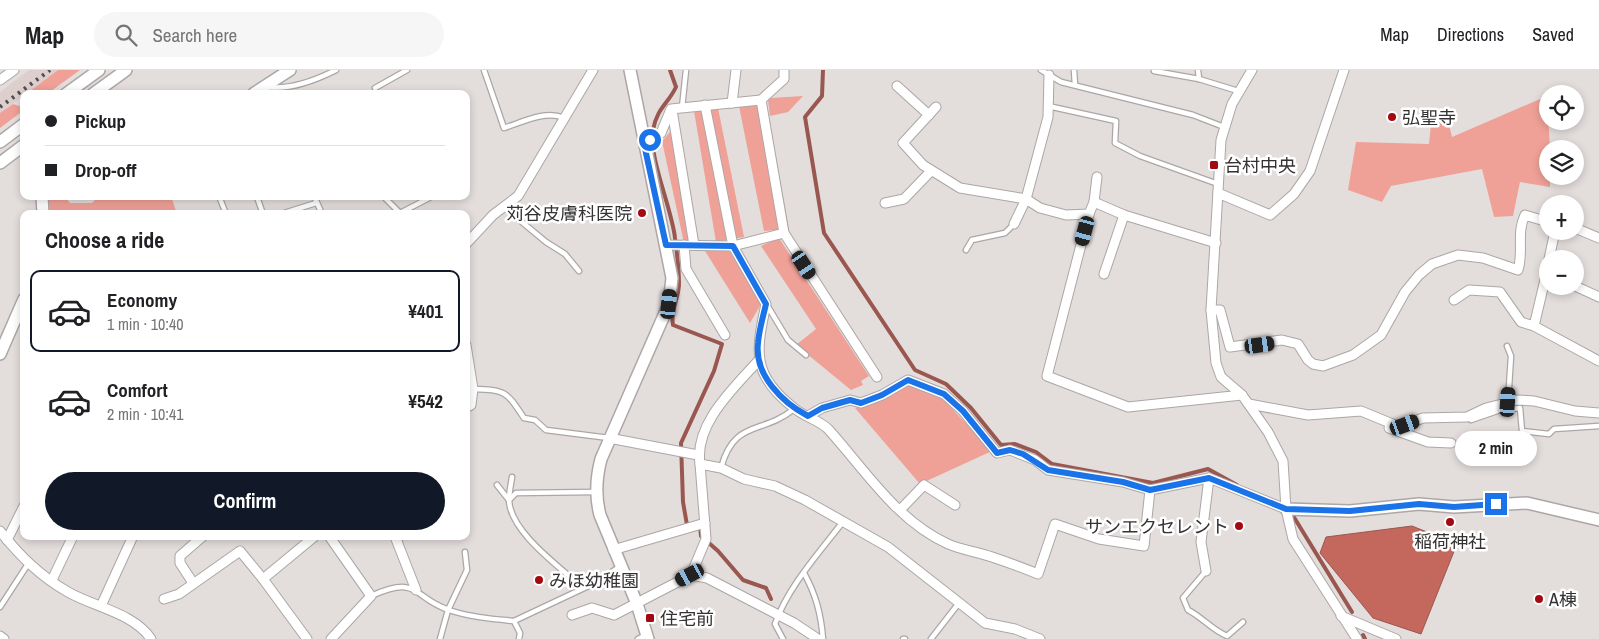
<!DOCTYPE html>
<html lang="en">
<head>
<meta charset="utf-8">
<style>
	:root { --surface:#fff; --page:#f6f6f6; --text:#202124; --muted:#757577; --line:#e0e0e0; --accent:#111827 }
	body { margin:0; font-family:"Archivo Narrow","Noto Sans JP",sans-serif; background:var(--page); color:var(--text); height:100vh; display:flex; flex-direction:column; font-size:19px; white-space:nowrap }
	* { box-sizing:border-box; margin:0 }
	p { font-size:16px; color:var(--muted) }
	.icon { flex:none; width:28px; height:28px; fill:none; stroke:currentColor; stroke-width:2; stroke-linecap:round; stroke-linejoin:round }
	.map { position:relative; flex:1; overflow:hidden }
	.panel { position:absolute; left:20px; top:140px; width:450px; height:330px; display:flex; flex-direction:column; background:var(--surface); border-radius:10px; box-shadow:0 2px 8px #0003 }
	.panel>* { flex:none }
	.guide { position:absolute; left:20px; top:20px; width:450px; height:110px; border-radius:10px; box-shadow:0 2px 8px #0003; display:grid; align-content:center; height:110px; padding:0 25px; background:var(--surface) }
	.controls { position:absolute; left:1539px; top:15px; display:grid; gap:10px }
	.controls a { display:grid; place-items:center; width:45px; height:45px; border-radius:50%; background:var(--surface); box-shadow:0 2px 8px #0003; font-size:25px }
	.end { position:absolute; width:22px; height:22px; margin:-11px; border:6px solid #1a73e8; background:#fff; box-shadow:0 0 0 2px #fff }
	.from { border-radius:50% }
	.bubble { position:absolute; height:35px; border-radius:18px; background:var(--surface); box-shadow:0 2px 8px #0003; font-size:16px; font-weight:700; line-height:35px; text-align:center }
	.car { position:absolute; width:15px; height:30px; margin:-15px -8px; border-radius:6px; box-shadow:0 0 4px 1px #0007; background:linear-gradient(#222 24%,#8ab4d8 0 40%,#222 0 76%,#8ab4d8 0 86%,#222 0) }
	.guide b { display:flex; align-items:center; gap:18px; height:48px; font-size:19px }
	.guide b+b { border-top:1px solid var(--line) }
	.guide i { width:12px; height:12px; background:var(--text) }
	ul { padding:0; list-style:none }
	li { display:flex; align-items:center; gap:15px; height:82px; margin:0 10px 8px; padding:0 15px; border:2px solid transparent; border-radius:10px }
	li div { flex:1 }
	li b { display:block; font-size:19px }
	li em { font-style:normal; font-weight:700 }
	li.on { border-color:var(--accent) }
	li>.icon { width:45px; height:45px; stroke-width:1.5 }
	h2 { padding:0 25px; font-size:22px; line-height:60px }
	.action { display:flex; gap:10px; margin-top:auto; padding:10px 25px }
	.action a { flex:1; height:58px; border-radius:30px; background:var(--accent); color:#fff; font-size:20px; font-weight:700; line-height:58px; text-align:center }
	header { display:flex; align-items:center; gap:30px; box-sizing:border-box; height:70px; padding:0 25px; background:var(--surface); border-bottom:1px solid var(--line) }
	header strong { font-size:24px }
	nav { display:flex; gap:28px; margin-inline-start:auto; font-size:18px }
	.search { width:350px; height:45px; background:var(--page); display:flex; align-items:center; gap:12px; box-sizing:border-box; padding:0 18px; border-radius:28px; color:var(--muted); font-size:19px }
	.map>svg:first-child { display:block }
</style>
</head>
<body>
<header>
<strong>Map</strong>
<div class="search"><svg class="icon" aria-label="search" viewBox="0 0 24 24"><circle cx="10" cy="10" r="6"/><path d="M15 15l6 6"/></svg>Search here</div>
<nav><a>Map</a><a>Directions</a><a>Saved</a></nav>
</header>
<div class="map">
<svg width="1599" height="569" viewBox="0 0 1599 569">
	<rect width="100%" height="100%" fill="#e3dddc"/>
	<polygon fill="#ddcfcd" points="29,0 58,0 0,43 0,22"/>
	<g fill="#f0a197">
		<polygon points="58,0 80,0 47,24 26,24"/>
		<polygon points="803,26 788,42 770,46 768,30 761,30 771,28"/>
		<polygon points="1547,26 1550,79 1548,79 1548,106 1550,106 1550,117 1520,112 1513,146 1494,147 1482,99 1391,116 1382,132 1348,120 1356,72 1429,74 1432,44 1446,42 1452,67"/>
		<polygon points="766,33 789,159 764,161 739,36"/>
		<polygon points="13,34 22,37 24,40 0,58 0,43"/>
		<polygon points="718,38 744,167 716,172 694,41"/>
		<polygon points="671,61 690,171 684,173 662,71"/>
		<polygon points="49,126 64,126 70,133 92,133 99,126 171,126 177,144 50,144"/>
		<polygon points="779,168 869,306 861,311 863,315 851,320 796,275 816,259 761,176"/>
		<polygon points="705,181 730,181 761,234 750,253"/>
		<polygon points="909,314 942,328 992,381 920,414 855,338 880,331"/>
	</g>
	<polygon fill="#c4675d" stroke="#995750" points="1412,456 1457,474 1421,564 1373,548 1320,483 1326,467"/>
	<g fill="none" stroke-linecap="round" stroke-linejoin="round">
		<g stroke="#995750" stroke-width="4">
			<path d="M670,0L676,17C668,34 657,38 653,60C648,86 672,139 675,168C677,183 679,199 679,214C679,228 670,240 673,255L722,274L714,301L681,373L683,432L687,455L689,454"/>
			<polyline points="823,0 822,26 805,47 824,163 915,300 946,314 971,338 1001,375 1015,374 1036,382 1052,394 1153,413 1208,399 1237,415"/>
			<polyline points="1292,444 1352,542"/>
			<polyline points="700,456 701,466 718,481 743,510 766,518 771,529"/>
			<polyline points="1363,565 1365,569"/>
		</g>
		<defs>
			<g id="service">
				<path d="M484,0L504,58C523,52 545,40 564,48"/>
				<polyline points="1041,0 1061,12 1193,45 1224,57"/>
				<polyline points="1074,0 1075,15"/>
				<polyline points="1198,0 1199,9"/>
				<polyline points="1154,1 1199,9 1238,21"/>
				<path d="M268,17C290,20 316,10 336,0"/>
				<polyline points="375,18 407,0"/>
				<polyline points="1048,36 1116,51 1115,73 1140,86 1218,114"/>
				<polyline points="682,38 686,0"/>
				<polyline points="219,126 226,144"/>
				<polyline points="255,126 257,127 263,144"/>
				<polyline points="314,126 322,144"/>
				<polyline points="383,126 401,144"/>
				<polyline points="505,138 546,172 565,184 579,201"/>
				<polyline points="400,143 433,126"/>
				<polyline points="281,144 316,133"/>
				<polyline points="966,180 972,170 1005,163 1014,154"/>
				<polyline points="767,235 788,270 806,285"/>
				<polyline points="1507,276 1511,286 1508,332"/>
				<path d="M473,319C506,320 506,321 524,348L535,350L546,360L609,368"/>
				<polyline points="1468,348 1471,350 1500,340 1520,338 1522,361 1549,364 1554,359 1599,356"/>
				<path d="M721,398C734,349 762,365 794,339"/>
				<path d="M512,407C511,414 509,423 509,430C510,462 560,497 583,518"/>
				<polyline points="497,415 509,430 516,423 595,422"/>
				<path d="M1206,501L1183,528L1188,540C1202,547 1212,560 1227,566L1243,552"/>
				<path d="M804,503C816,525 821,544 823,569"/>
				<path d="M371,526C420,504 412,528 449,540C469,547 493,549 514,551L520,563L519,569"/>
				<polyline points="0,537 28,494"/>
				<polyline points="514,551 597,512 619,497"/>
				<polyline points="440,569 448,540 467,500 465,482"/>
				<polyline points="638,569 646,565"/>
				<path d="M783,569L775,554C788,517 818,484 842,453"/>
				<polyline points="903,569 905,569"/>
				<polyline points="931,569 959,533"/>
			</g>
			<g id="minor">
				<polyline points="1252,0 1232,34 1221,70 1211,240 1216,293 1221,307 1242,325 1268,362 1283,391 1286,439 1293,469 1357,569"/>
				<polyline points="0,10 14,0"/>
				<polyline points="897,16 929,45"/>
				<polyline points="732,33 736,0"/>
				<path d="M705,35L733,176L766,234C756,281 751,305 794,338C804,347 820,350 829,360C865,400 897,451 948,474C962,480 978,482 992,487C1007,492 1023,498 1038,504L1055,454L1099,469L1144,476L1150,420"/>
				<polyline points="936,37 903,73 923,95 960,118 1026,129 1040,138 1066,145 1089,144 1094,132 1124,145 1216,173"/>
				<polyline points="672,40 694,175"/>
				<polyline points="644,74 661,63 671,39 761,30 784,9 784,0"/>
				<polyline points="1218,123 1270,145 1294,124 1310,101 1344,0"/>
				<polyline points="1094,132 1097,107"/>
				<polyline points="885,133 904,129 931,101"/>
				<polyline points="1089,144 1047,306 1128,337 1242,325"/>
				<polyline points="1014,154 1026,129 1048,47 1049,5"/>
				<polyline points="1575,158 1599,168"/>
				<polyline points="784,163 877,307"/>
				<polyline points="466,174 493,145 518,126 593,0"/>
				<polyline points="666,175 733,176 784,163 761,30"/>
				<polyline points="684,175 686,199 725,265"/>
				<polyline points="1549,189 1555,161"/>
				<polyline points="1104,204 1124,145"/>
				<polyline points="1575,216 1599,227"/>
				<polyline points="1454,230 1469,220 1500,222 1521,252 1534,256 1599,291"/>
				<path d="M1211,240H1220L1230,277L1282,270L1298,274L1308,290L1313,294L1323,296L1353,285L1381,265L1405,222L1419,205L1432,194L1458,185L1483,188L1518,200C1524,181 1516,163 1525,145L1548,152"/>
				<polyline points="1534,256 1548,197"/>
				<polyline points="466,275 473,319 471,335 466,338"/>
				<path d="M758,291C734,318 694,354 700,394L721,398L744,409L775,416L805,430L888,477L985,553L1015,559L1040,569"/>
				<polyline points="1249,334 1308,345 1361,341 1395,355 1405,355 1423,348 1467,347 1486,338 1518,330 1534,331 1575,341 1599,343"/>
				<polyline points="808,346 822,338 850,330 861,333 882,325 908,310 944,324 963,341 997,383 1010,380 1035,390 1048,400 1123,412 1150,420 1209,408 1286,439"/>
				<polyline points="1389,358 1428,372 1451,373"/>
				<polyline points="609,368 698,385"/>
				<polyline points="900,440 924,415 955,435"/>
				<path d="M0,461C20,486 40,506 68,522C94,537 134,543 151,569"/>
				<polyline points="329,466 371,526 331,569"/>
				<polyline points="400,466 396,469 416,520"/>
				<polyline points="7,470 24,436"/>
				<polyline points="613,480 705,453"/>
				<polyline points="1206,501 1201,472 1209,408"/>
				<polyline points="691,505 706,469 700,394"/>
				<polyline points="52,510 73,466"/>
				<polyline points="193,513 180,493 180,486 203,466"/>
				<polyline points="164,529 179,524 240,481 263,509"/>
				<polyline points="101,536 133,466"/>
				<polyline points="572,545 592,538 614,545 691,505 707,508 794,553 818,569"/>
				<polyline points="1341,546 1396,569"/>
				<polyline points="0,566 4,569"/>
				<polyline points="307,569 263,509 315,466"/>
			</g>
			<g id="tertiary">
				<path d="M630,0L672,208L669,234L601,389C596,408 595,426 600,445L637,534L648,569"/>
				<polyline points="66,24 99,0"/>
				<polyline points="93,24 126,0"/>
				<polyline points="253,24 290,0"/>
				<polyline points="0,72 24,54"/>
				<polyline points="0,93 24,75"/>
				<polyline points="42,126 43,144"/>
				<polyline points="0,284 24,229"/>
				<polyline points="1286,439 1350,441 1419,434 1454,437 1527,433 1599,450"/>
			</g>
		</defs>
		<use href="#service" stroke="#aca7a6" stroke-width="7"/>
		<use href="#minor" stroke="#aca7a6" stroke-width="11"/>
		<use href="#tertiary" stroke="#aca7a6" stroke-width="14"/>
		<use href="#service" stroke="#fff" stroke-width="4.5"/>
		<use href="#minor" stroke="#fff" stroke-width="9"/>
		<use href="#tertiary" stroke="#fff" stroke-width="11"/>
		<polyline stroke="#514e4e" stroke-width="4" stroke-dasharray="2.5 5" stroke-linecap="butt" points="0,37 50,0"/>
	</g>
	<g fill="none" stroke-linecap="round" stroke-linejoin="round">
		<path stroke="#1a73e8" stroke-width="6" d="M650,70L644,74L666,175L733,176L766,234C763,247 759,260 758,273C754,305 783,333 808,346L822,338L850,330L861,333L882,325L908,310L944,324L963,341L997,383L1010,380L1023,384L1048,400L1123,412L1150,420L1209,408L1286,439L1350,441L1419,434L1454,437L1496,434"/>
	</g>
	<g fill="#a20910" stroke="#fff" stroke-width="2">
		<circle cx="1392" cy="47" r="5"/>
		<rect x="1209" y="90" width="10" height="10" rx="2.5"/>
		<circle cx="642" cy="143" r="5"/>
		<circle cx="1450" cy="452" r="5"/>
		<circle cx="1239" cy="456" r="5"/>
		<circle cx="539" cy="510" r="5"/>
		<circle cx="1539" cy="529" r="5"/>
		<rect x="645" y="543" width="10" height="10" rx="2.5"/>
	</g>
	<g text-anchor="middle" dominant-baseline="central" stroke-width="5" stroke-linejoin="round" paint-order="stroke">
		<g font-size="18" fill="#343232" stroke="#fff" text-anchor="start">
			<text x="1402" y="47">弘聖寺</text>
			<text x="1224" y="95">台村中央</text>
			<text x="632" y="143" text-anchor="end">苅谷皮膚科医院</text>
			<text x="1229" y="456" text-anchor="end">サンエクセレント</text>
			<text x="1450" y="471" text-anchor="middle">稲荷神社</text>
			<text x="549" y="510">みほ幼稚園</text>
			<text x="1549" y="529">A棟</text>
			<text x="660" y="548">住宅前</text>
		</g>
	</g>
</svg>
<div class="controls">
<a><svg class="icon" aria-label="locate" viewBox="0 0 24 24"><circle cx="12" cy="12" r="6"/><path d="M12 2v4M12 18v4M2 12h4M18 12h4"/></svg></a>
<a><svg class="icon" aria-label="layers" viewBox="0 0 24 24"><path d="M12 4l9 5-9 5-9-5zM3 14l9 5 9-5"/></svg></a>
<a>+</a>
<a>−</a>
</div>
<i class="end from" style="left:650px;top:70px"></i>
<i class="end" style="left:1496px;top:434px"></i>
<div class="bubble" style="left:1455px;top:361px;width:82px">2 min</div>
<i class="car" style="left:1085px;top:161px;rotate:195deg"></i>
<i class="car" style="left:804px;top:195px;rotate:147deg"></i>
<i class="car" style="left:669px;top:234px;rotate:6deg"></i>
<i class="car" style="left:1260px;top:275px;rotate:82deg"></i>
<i class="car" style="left:1508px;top:332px;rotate:4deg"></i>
<i class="car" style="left:1405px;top:355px;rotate:70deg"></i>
<i class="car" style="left:690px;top:505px;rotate:242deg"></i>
<div class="guide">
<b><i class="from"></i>Pickup</b>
<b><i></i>Drop-off</b>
</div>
<section class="panel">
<h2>Choose a ride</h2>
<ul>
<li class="on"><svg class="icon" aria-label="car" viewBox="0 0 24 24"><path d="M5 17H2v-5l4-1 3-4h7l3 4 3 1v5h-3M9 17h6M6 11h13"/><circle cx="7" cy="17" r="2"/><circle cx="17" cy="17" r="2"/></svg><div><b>Economy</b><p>1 min · 10:40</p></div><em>¥401</em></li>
<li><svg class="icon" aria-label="car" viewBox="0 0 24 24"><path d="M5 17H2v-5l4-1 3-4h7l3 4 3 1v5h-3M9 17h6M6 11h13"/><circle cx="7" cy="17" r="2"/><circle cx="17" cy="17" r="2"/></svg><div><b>Comfort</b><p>2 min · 10:41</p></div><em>¥542</em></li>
</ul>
<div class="action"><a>Confirm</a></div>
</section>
</div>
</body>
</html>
